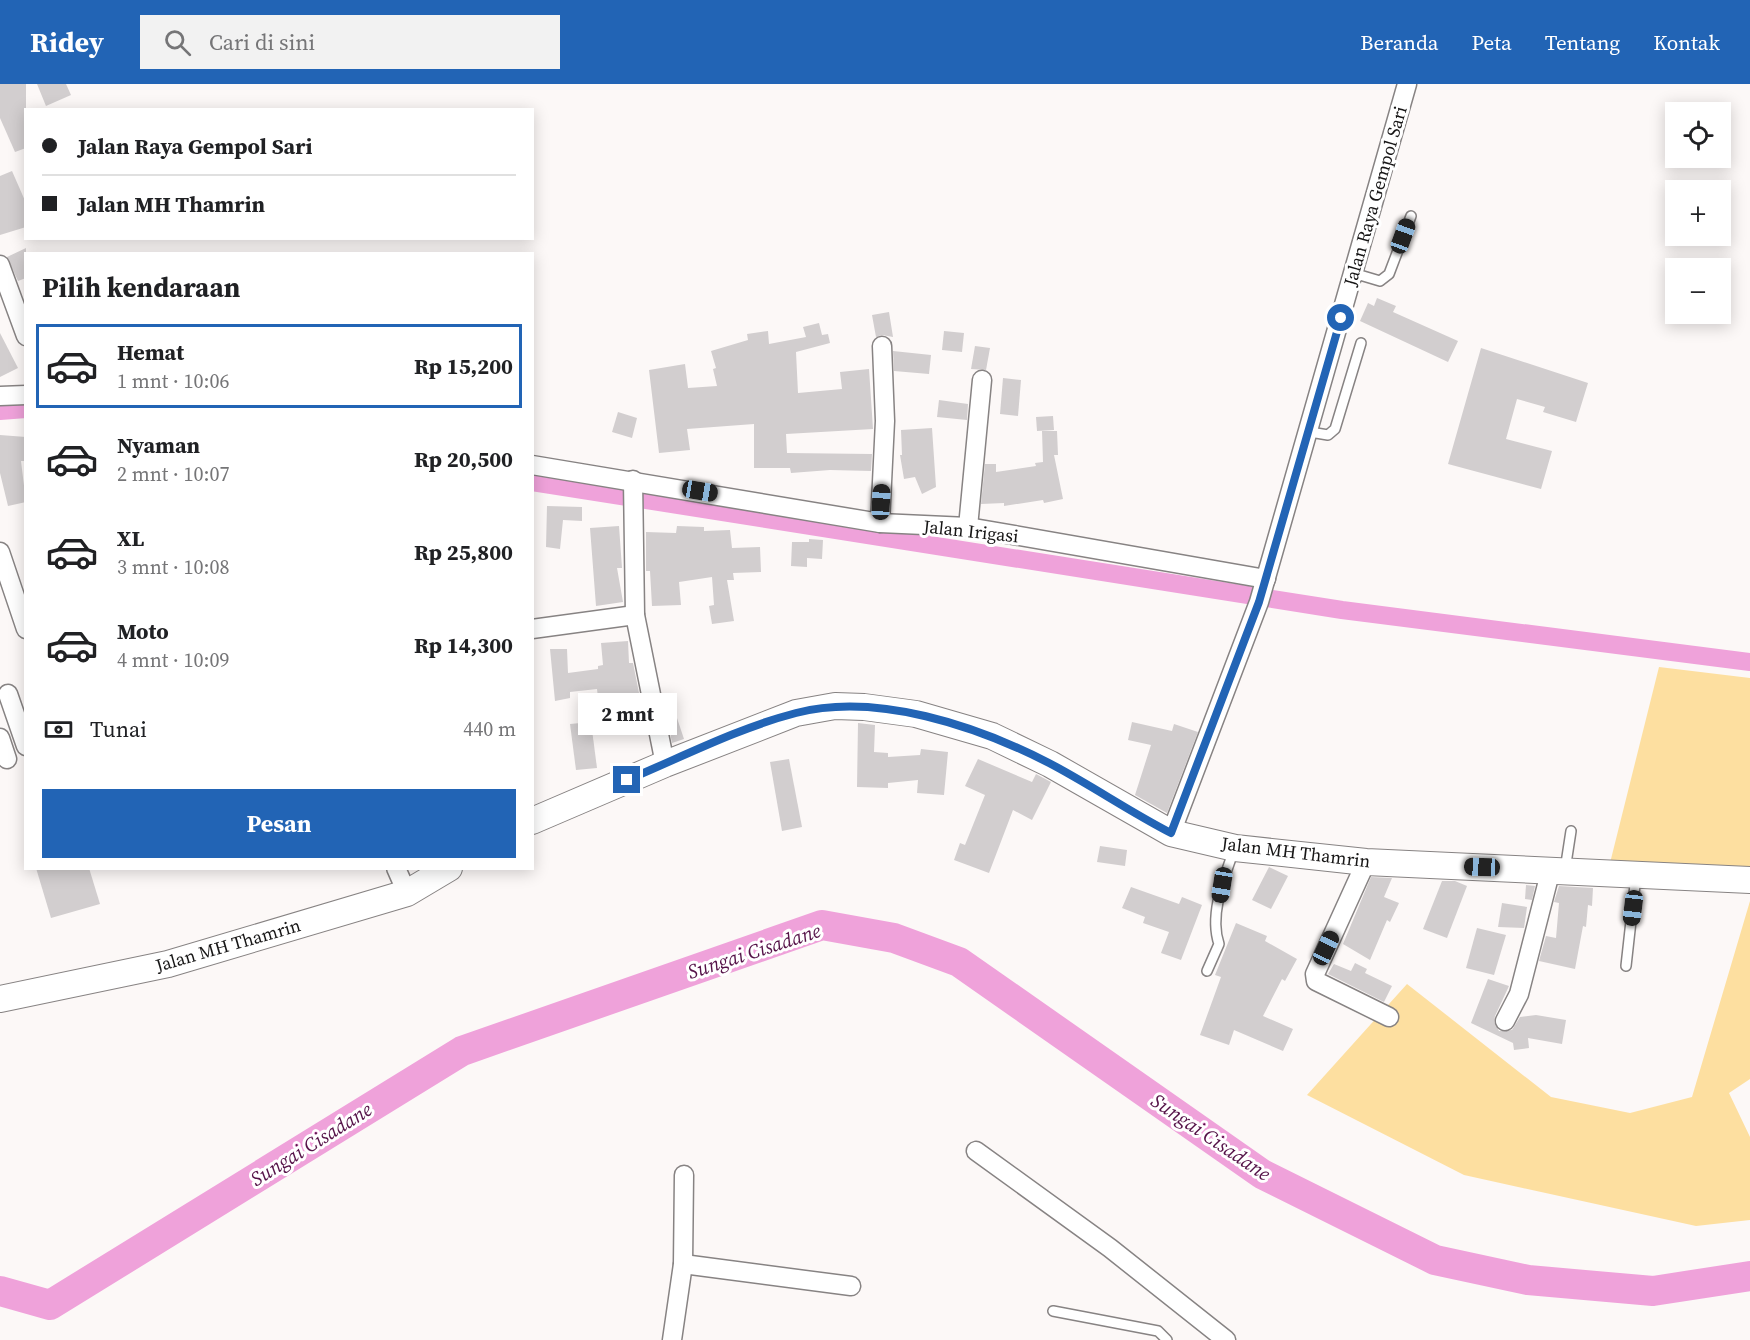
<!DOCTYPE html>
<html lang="id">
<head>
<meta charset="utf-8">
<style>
	:root { --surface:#fff; --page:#f2f2f2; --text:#202124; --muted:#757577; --line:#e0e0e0; --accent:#2264b5 }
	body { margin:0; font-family:"Source Serif 4",serif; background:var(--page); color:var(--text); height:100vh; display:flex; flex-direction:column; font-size:22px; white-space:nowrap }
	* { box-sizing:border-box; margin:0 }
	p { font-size:20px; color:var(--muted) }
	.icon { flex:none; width:33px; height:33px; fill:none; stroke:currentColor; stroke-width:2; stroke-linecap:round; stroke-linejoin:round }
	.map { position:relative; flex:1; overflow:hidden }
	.drawer { position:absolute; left:24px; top:168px; width:510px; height:618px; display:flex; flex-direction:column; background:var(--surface); border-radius:0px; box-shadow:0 3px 15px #0003 }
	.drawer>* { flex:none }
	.banner { position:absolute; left:24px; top:24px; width:510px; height:132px; border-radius:0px; box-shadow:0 3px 15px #0003; display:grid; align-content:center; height:132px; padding:0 18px; background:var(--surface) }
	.fabs { position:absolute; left:1665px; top:18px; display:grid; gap:12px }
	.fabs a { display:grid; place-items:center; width:66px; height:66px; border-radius:0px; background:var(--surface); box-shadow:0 3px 15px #0003; font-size:30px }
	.end { position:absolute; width:27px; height:27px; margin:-14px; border:8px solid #2264b5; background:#fff; box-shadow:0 0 0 3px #fff }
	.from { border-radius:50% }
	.bubble { position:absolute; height:42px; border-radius:0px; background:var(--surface); box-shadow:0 3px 15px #0003; font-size:20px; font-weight:700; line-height:42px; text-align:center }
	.car { position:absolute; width:18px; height:36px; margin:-18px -9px; border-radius:8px; box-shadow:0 0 4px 2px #0007; background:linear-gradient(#222 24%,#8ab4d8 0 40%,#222 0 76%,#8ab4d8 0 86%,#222 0) }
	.banner b { display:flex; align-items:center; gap:21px; height:57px; font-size:22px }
	.banner b+b { border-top:2px solid var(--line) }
	.banner i { width:15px; height:15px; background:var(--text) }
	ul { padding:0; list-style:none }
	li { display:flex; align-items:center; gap:18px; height:84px; margin:0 12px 9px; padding:0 6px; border:3px solid transparent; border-radius:0px }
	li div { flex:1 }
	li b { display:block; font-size:22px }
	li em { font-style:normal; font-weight:700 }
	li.on { border-color:var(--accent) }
	li>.icon { width:54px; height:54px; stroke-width:1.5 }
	h2 { padding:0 18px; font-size:27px; line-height:72px }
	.pay { display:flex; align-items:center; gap:15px; height:66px; padding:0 18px; font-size:22px }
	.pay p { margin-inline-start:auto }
	.primary-button { display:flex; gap:12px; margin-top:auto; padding:12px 18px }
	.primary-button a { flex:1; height:69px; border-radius:0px; background:var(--accent); color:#fff; font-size:24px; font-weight:700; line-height:69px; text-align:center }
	header { display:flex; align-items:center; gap:36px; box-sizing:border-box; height:84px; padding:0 30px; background:var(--accent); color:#fff }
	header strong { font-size:28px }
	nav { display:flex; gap:33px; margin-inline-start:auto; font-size:21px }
	.search { width:420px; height:54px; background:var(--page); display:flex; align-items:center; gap:15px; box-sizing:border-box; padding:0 21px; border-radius:0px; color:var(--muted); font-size:22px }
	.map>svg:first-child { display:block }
</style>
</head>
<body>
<header>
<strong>Ridey</strong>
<div class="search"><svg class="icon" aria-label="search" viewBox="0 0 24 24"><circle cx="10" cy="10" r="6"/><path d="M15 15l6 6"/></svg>Cari di sini</div>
<nav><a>Beranda</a><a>Peta</a><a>Tentang</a><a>Kontak</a></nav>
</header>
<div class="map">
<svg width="1750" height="1256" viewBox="0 0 1750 1256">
	<rect width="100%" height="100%" fill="#fcf8f7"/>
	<g fill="#fddfa0">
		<polygon points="1659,583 1750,594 1750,808 1610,779"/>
		<polygon points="1750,817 1750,995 1729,1009 1750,1053 1750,1136 1696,1142 1464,1091 1307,1011 1407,900 1551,1013 1630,1029 1692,1013"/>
	</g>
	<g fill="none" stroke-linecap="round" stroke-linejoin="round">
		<g stroke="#efa2da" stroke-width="18">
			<polyline points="0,327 26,325"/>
			<polyline points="532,398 1342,526 1750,578"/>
		</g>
		<polyline stroke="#efa2da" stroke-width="30" points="0,1207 50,1221 462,967 822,841 894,854 959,878 1262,1090 1435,1176 1528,1196 1653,1207 1750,1192"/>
	</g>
	<g fill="#d2cecf">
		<polygon points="0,0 26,0 26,64 15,68 0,34"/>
		<polygon points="37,0 66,0 71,11 46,22"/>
		<polygon points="12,87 26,119 26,143 0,151 0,92"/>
		<polygon points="26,164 26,194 18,197 7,173"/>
		<polygon points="1377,214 1396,222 1393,228 1458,257 1448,278 1360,237 1368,219 1374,222"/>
		<polygon points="889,228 893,253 882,251 876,253 872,231"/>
		<polygon points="819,239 822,251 828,250 830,259 796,268 798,309 842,305 840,288 869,285 873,345 786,350 787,369 872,370 871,387 830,386 791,389 790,384 754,384 754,340 687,345 690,366 659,369 649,286 685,280 688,304 717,302 713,285 716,284 711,267 748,256 747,250 768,247 769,260 806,253 803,243"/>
		<polygon points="944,247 964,249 962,268 942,266"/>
		<polygon points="0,249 18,284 0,293"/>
		<polygon points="975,262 990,264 986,286 971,285"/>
		<polygon points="1481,264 1588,299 1576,338 1543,328 1545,323 1517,315 1506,355 1552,367 1541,405 1448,380"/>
		<polygon points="893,267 931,271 929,290 894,287"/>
		<polygon points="1003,294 1021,296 1018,332 1000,330"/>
		<polygon points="939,316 968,320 967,336 937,333"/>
		<polygon points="618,328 637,334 632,354 612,348"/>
		<polygon points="1053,332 1054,346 1037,347 1036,333"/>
		<polygon points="932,344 936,403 922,410 915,393 904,395 900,371 902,371 901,346"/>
		<polygon points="1042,347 1057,347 1058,371 1054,371 1063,415 1044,419 1043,416 1004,422 1004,419 981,420 985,380 996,380 996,388 1036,382 1035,379 1043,378"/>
		<polygon points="0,351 26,353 26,377 21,377 26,418 8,422 0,389"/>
		<polygon points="547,422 582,423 582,437 563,436 560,465 546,463"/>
		<polygon points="619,442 622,484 617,484 623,518 596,522 590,444"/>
		<polygon points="677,442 704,443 704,447 730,446 732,464 760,463 761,488 733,489 734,496 727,496 734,537 712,540 709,522 714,521 712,493 679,498 681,521 652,522 650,487 646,487 646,448 676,449"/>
		<polygon points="809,455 823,456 822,475 807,474 807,483 791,482 792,458 809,458"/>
		<polygon points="628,557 629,579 633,579 646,644 602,649 597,605 570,608 570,614 555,617 550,565 567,565 568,589 598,585 598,582 603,581 601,559"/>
		<polygon points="677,634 684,655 672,659 668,637"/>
		<polygon points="591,638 597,684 576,686 570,640"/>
		<polygon points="1132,638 1172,647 1174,640 1198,648 1167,729 1135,711 1151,661 1128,656"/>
		<polygon points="858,639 875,641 874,668 888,669 888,673 920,671 921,665 948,668 944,711 917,709 918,696 888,699 888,704 857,703"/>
		<polygon points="789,675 802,743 782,747 770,678"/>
		<polygon points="978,675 1032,698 1036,690 1051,698 1032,736 1013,726 989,789 954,776 960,759 965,761 985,711 965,702"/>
		<polygon points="1100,762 1127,766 1125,782 1097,778"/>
		<polygon points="1269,783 1288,792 1271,825 1252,816"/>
		<polygon points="36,784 89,784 100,820 51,834"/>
		<polygon points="1371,793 1392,794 1384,813 1399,819 1390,838 1387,836 1370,876 1343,860"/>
		<polygon points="1442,797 1455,797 1467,802 1447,854 1423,845"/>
		<polygon points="1526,801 1535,802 1532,816 1525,815"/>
		<polygon points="1559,802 1593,804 1592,822 1588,821 1586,843 1583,842 1575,885 1539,877 1546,852 1556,854 1559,819 1554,818"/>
		<polygon points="1131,803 1179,820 1182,813 1202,821 1181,876 1161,869 1169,848 1143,839 1145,833 1122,824"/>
		<polygon points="1502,819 1527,823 1524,844 1498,843"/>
		<polygon points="1236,839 1267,852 1265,857 1297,875 1285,897 1282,895 1263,932 1293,945 1283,967 1234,946 1229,961 1200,951 1221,893 1215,891"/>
		<polygon points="1477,844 1506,851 1494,891 1466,884"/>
		<polygon points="1355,879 1367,885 1365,889 1392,902 1384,918 1328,890 1334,880 1351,887"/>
		<polygon points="1488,895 1509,902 1495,932 1494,938 1499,947 1512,946 1520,933 1536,931 1566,936 1562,960 1528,954 1529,964 1514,966 1513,959 1471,939"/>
	</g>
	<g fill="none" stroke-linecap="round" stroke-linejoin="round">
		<defs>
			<g id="lane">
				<polyline points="1353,189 1380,197 1389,190 1411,132"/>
				<polyline points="1310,348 1328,351 1335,345 1361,259"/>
				<polyline points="1565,786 1571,747"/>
				<polyline points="1626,882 1636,792"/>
				<path d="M1207,887L1219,860C1209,831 1224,794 1234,766"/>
				<polyline points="1053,1227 1158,1247 1167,1256"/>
			</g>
			<g id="street">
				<polyline points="0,181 26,252"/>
				<polyline points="0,312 26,311"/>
				<polyline points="532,381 880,439 968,443 1266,495"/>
				<polyline points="633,396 635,531 665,680"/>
				<polyline points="880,439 885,337 882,262"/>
				<polyline points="968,443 982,296"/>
				<polyline points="0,468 26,545"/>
				<polyline points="532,545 635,531"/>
				<polyline points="8,610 26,662"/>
				<polyline points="0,654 7,675"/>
				<polyline points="1171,749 1259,518 1407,0"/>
				<polyline points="1366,778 1315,890 1316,897 1389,933"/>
				<polyline points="396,784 407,809"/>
				<polyline points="1505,937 1519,910 1551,785"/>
				<polyline points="976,1067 1110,1164 1226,1256"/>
				<polyline points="683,1180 851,1202"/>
				<polyline points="672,1256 683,1180 684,1091"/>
			</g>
			<g id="secondary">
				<polyline points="532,737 665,680 796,629 835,622 864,623 916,630 992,652 1050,680 1171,749 1235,764 1366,778 1750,796"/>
				<polyline points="0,915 168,880 407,809 449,784"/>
			</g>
		</defs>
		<use href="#lane" stroke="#878383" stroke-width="12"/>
		<use href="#street" stroke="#878383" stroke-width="21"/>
		<use href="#secondary" stroke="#878383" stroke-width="28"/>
		<use href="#lane" stroke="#fff" stroke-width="9"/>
		<use href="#street" stroke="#fff" stroke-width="18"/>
		<use href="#secondary" stroke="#fff" stroke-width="26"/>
	</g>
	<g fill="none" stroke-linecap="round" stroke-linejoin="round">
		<path stroke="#2264b5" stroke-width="8" d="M627,696C682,673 738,644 796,629C877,608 977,642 1049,679C1091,701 1130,728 1171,749L1259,518L1341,234"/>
	</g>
	<g text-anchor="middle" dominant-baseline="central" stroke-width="6" stroke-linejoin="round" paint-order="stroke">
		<g font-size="18" fill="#171616" stroke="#fff">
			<text transform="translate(1375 112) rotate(-74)">Jalan Raya Gempol Sari</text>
			<text transform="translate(971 447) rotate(6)">Jalan Irigasi</text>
			<text transform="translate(1296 768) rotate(7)">Jalan MH Thamrin</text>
			<text transform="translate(228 861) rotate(-16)">Jalan MH Thamrin</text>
		</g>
		<g font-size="20" font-style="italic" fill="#551248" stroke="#fff">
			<text transform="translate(754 867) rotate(-18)">Sungai Cisadane</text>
			<text transform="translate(1211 1053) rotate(34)">Sungai Cisadane</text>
			<text transform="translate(311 1060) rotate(-32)">Sungai Cisadane</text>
		</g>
	</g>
</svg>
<div class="fabs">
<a><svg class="icon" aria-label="locate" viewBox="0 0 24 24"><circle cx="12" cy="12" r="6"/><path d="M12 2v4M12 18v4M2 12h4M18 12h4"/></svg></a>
<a>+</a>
<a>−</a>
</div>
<i class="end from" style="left:1341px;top:234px"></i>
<i class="end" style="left:627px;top:696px"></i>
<div class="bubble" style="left:578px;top:609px;width:99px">2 mnt</div>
<i class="car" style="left:1403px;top:152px;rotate:20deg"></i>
<i class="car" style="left:700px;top:407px;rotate:100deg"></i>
<i class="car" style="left:881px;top:418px;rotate:3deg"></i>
<i class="car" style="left:1482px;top:783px;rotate:272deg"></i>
<i class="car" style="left:1222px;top:801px;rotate:189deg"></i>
<i class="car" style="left:1633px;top:824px;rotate:187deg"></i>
<i class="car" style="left:1326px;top:864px;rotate:25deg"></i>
<div class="banner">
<b><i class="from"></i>Jalan Raya Gempol Sari</b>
<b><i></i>Jalan MH Thamrin</b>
</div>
<section class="drawer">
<h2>Pilih kendaraan</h2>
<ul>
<li class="on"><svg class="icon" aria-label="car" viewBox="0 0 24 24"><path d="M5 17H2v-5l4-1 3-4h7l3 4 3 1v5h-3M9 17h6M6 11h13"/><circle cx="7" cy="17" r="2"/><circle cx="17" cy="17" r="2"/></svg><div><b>Hemat</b><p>1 mnt · 10:06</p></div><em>Rp 15,200</em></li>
<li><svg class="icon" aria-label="car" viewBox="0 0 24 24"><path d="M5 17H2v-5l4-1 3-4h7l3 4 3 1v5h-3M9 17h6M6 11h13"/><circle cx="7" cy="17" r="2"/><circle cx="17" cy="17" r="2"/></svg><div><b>Nyaman</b><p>2 mnt · 10:07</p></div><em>Rp 20,500</em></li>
<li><svg class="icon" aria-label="car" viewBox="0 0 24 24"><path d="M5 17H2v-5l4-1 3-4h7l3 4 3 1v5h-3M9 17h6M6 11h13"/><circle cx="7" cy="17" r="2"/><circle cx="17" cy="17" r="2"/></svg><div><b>XL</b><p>3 mnt · 10:08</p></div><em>Rp 25,800</em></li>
<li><svg class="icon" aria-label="car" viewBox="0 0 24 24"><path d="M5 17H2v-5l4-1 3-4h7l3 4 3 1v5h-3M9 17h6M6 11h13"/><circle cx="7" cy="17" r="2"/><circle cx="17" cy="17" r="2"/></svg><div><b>Moto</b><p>4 mnt · 10:09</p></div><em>Rp 14,300</em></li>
</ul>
<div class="pay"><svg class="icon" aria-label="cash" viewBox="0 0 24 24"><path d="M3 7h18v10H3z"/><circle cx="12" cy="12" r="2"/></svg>Tunai<p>440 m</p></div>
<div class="primary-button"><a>Pesan</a></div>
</section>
</div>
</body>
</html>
